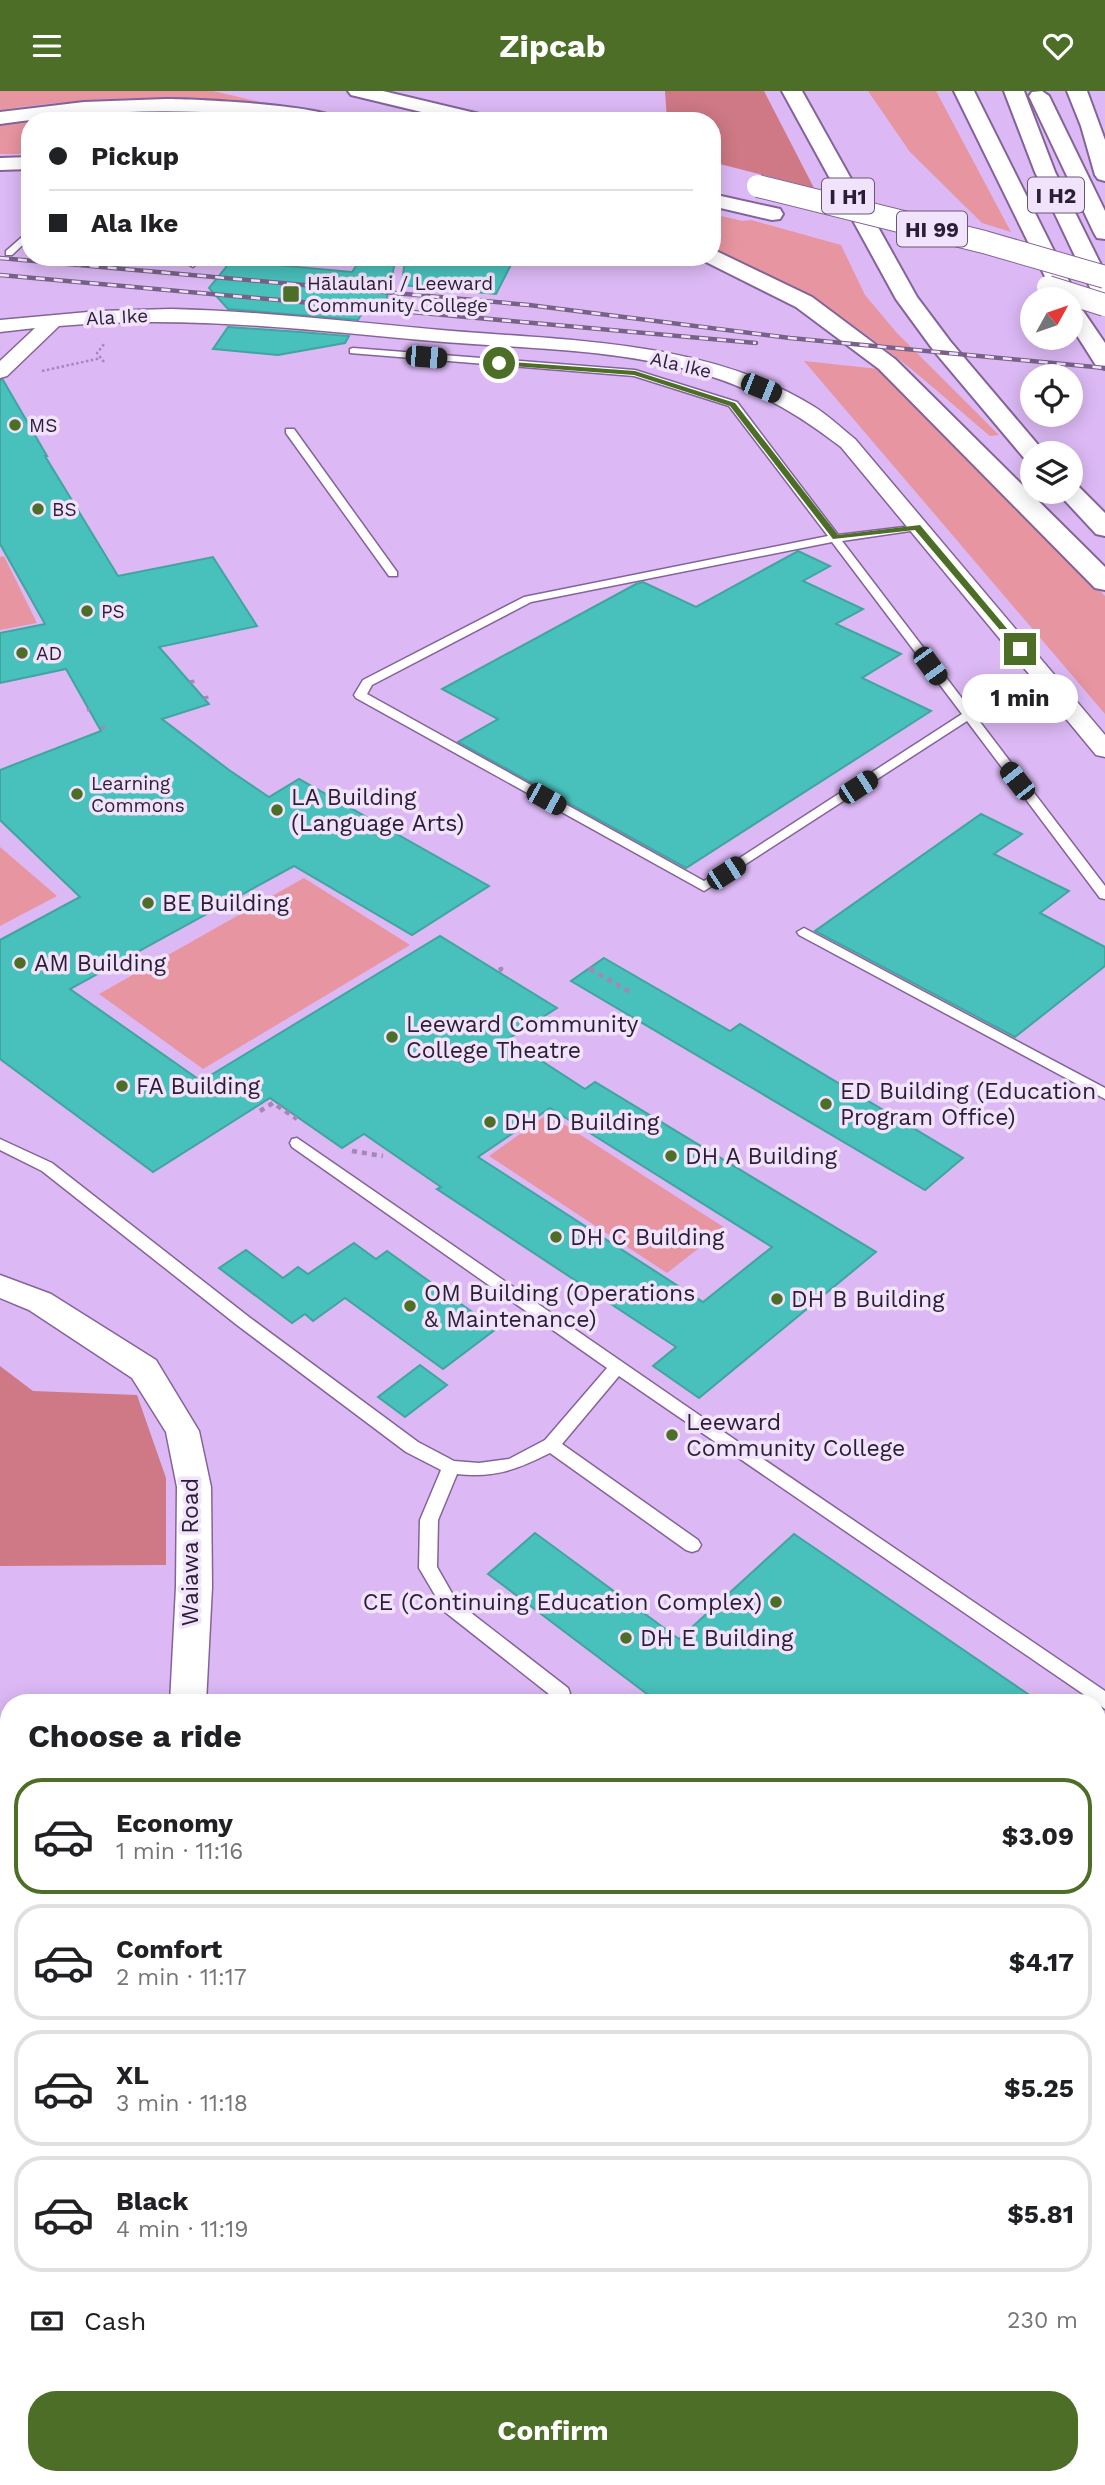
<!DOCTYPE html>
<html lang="en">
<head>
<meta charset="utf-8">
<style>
	:root { --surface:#fff; --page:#f2f2f2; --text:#202124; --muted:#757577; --line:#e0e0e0; --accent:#4c6e26 }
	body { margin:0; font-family:"Work Sans",sans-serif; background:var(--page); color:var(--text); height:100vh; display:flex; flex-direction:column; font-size:26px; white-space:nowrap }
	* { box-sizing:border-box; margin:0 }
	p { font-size:23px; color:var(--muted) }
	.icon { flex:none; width:38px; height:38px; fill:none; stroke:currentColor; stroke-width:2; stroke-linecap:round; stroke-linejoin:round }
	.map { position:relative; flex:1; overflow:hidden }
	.panel { position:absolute; left:0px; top:1603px; width:1106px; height:791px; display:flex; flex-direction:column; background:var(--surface); border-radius:28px 28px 0 0; box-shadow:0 4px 18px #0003 }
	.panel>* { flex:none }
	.guide { position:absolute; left:21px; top:21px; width:700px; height:154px; border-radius:28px; box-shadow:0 4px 18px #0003; display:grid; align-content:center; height:154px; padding:0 28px; background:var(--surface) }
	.needle { width:46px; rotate:50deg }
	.tools { position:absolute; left:1020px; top:196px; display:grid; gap:14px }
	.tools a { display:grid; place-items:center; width:63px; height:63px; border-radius:50%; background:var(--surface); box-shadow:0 4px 18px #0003; font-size:35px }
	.end { position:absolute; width:32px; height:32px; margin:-16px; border:9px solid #4c6e26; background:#fff; box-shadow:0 0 0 4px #fff }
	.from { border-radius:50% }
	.bubble { position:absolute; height:49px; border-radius:24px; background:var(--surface); box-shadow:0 4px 18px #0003; font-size:23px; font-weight:700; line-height:49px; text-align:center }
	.car { position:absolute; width:21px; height:42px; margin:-21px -10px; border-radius:9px; box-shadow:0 0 5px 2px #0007; background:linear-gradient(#222 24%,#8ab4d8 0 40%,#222 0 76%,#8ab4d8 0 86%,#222 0) }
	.guide b { display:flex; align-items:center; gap:24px; height:66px; font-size:26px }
	.guide b+b { border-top:2px solid var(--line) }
	.guide i { width:18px; height:18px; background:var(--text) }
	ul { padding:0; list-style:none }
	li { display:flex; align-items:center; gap:21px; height:116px; margin:0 14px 10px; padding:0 14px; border:4px solid var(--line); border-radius:28px }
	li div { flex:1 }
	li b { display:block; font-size:26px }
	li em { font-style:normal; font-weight:700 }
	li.selected { border-color:var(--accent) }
	li>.icon { width:63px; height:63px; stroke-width:1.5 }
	h2 { padding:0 28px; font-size:32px; line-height:84px }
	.pay { display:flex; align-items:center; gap:18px; height:77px; padding:0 28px; font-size:26px }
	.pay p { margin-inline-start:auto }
	.primary-button { display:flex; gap:14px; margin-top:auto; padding:14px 28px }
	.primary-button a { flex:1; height:80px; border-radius:28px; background:var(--accent); color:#fff; font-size:28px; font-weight:700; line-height:80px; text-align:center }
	header { display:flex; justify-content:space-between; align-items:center; height:91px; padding:0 28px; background:var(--accent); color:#fff; font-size:32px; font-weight:700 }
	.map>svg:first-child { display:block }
</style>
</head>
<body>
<header><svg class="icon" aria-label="menu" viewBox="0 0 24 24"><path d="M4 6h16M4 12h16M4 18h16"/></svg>Zipcab<svg class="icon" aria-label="heart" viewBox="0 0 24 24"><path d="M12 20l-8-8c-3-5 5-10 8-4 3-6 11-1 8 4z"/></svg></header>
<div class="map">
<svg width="1105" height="2394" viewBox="0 0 1105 2394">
	<rect width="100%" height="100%" fill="#dcb9f5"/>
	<g fill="#e795a0">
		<path d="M0,0H213L269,13C175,4 94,5 0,19Z"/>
		<polygon points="868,0 936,0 1011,141 982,132 910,61"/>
		<polygon points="141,18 259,23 299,30 30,30 30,63 0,63 0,32"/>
		<path d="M712,123L743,130L751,129L841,154L865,204L896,241L999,344L990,345C959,319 928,291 896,266C840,222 777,188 712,158Z"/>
		<polygon points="804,270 888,279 1105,505 1105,623"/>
		<polygon points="4,465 37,532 0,539 0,466"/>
		<polygon points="0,756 57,805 0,835"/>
		<polygon points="304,787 410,854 203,978 99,903"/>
		<polygon points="548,1023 725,1137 667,1182 489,1065"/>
	</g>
	<g fill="#ce7985">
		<polygon points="665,0 764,0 814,97 712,71 712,30 667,30"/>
		<polygon points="0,1275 33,1300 137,1304 166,1387 166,1474 0,1475"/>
		<polygon points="0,2321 9,2327 9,2385 89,2385 88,2394 0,2394"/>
	</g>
	<g fill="#48c0bb" stroke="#41a49f" stroke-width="2" fill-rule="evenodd">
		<polygon points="405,166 515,166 496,203 402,194"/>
		<polygon points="360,169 395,172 386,210 365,217 358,229 228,218 209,197 231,170 352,181"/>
		<polygon points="228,236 300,241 349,245 345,252 278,264 213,258"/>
		<path d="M0,289H3L47,365H45L118,485L213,466L257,535L159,556L209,613L162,628L229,679L269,706L299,688L489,795L412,844L294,775L70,898L201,990L440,845L557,917L508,948L585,998L595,991L876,1161L699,1307L653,1275L676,1256L437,1098L441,1096L364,1043L342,1057L270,1007L153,1081L0,968V849L80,806L0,729V679L101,640L66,578L0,592V542L45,533L0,453ZM550,1017L772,1156L703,1211L478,1066Z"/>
		<polygon points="798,460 830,475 803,490 863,518 836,533 901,563 862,587 931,620 686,777 458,651 498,628 442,598 636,493 643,491 696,516"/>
		<polygon points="981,723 1022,743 994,763 1069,800 1040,822 1105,856 1105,875 1015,946 815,840"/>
		<polygon points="604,867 730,940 740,933 963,1067 925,1099 571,890"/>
		<polygon points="354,1152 376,1168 387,1160 496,1238 443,1278 345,1207 313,1230 305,1223 292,1232 219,1177 246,1159 283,1187 298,1176 308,1183"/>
		<polygon points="420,1274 447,1294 405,1326 378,1306"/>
		<polygon points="535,1442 679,1548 794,1443 1041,1612 659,1612 488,1483"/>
	</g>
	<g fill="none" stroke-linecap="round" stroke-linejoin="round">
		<defs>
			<g id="service">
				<polygon points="30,139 30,147 12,164 6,164 6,160"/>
				<polygon points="193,166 202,166 193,176 188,173"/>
				<path d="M353,257L635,279L737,311L838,444L921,434V438L917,439L842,450L1105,795V808L1100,807L967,630L704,800L356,607L354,604L363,589L524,506L828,445L729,315L634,285L350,262V258ZM832,451L962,623L704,790L367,603L372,594L531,511Z"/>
				<polygon points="286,338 294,338 397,481 397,485 389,485 286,342"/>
				<polygon points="804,837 1105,997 1105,1008 799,844 797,841"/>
				<path d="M297,1047L747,1357L1105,1600V1618L619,1285L562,1353L698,1449L701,1454L698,1459L692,1461L686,1459L550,1362C516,1379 495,1387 457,1383L438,1429L437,1476L457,1511L568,1597L570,1602L568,1607L561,1610L554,1607L445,1521L419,1477L420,1429L441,1379L406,1361L237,1234L42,1080L0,1059V1048L52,1072L249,1226L418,1351L454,1370L479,1372L509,1368L545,1349L607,1277L292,1056L290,1052L292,1048Z"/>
				<polygon points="0,1915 9,1922 9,1958 2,1955 0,1951"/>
				<polygon points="1105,2125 1105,2165 1097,2169 1097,2128"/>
				<polygon points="215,2385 246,2385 250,2394 220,2394"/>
				<polygon points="788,2385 817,2385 821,2394 792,2394"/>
				<rect x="1063" y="2385" width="24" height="9"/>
			</g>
			<g id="minor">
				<path d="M171,218C261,220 351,231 441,239C565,250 703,248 813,315C828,324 841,337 855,348L1105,644V666L1096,664L841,356C795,321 762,302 707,284C623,258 531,258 444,251C315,240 189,223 59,235L7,285L0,287V270L35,237L0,241V229L99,220Z"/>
				<polygon points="0,1184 51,1203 156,1269 199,1340 211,1396 212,1496 206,1612 170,1612 176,1496 177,1396 166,1341 132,1287 29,1219 0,1207"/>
				<polygon points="248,2385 296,2385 293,2394 244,2394"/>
				<polygon points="339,2385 390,2385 394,2394 342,2394"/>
			</g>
			<g id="primary">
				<polygon points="348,0 383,0 492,26 495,30 459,30 351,4"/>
				<path d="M166,8C193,8 329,14 342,30C295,30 250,22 203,21C134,18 68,23 0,33V21L84,11Z"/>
				<polygon points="712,103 780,118 783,123 780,128 772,129 712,115"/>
			</g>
			<g id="motorway">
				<polygon points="782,0 802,0 917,206 950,250 1045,362 1032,362 1032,369 1024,367 934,260 896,208"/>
				<polygon points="954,0 974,0 1078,208 1077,211 1105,252 1105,278 1097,276 1071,235 1071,208 1056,208"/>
				<polygon points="1004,0 1024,0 1055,81 1105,182 1105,212 1097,210 1094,205 1035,81"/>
				<polygon points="1042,0 1049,5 1105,120 1105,148 1097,147 1094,142 1029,5 1032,1"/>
				<polygon points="1067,0 1087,0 1105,49 1105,90 1098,88 1095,84 1081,35"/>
				<polygon points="30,66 30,78 0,79 0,67"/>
				<polygon points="712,158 812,206 895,268 1105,476 1105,499 1095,497 879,278 796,216 704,170 702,166 712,166"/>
				<polygon points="1071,394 1079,396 1105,422 1105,445 1096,443 1057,401 1071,401"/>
			</g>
		</defs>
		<use href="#service" stroke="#84639a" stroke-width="3"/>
		<use href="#minor" stroke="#84639a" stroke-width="3"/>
		<use href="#primary" stroke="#84639a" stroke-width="4"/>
		<use href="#motorway" stroke="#84639a" stroke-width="4"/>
		<g stroke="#a387b7" stroke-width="2.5" stroke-dasharray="2.5 2.5" stroke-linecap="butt">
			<polyline points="104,271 97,262 105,252"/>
			<polyline points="42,280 101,267"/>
		</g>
		<g stroke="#a387b7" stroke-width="3.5" stroke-dasharray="4.5 4.5" stroke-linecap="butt">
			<polyline points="190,591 196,590"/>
			<polyline points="204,607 209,606"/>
			<polyline points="87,619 90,618"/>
			<polyline points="101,637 105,636"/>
			<polyline points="589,877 593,879"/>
			<polyline points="499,879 503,877"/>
		</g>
		<g stroke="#a387b7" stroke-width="4.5" stroke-dasharray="5 5" stroke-linecap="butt">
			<polyline points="590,878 630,901"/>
			<polyline points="499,879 502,878"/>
			<polyline points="260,1020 273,1012 297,1028"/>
			<polyline points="352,1060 383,1065"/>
		</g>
		<use href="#service" fill="#fff" fill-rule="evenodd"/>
		<use href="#minor" fill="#fff" fill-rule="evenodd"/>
		<use href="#primary" fill="#fff" fill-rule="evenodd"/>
		<use href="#motorway" fill="#fff" fill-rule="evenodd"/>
		<defs>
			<g id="rail">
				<polyline points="0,167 529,214 790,247 1105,277"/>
				<polyline points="0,184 756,252"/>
			</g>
		</defs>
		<use href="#rail" stroke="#786188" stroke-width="4.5"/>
		<use href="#rail" stroke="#f2e3fc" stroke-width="2.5" stroke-dasharray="9" stroke-linecap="butt"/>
		<defs>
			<g id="primary-bridge">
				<polyline points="758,95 984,151 1105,186"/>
				<polyline points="1048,196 1105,214"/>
			</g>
		</defs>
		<use href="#primary-bridge" stroke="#84639a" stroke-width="24" stroke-linecap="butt"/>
		<use href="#primary-bridge" stroke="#fff" stroke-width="22"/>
	</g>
	<polygon fill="#4c6e26" points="499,270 635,280 735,312 838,444 920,434 1024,558 1017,559 915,439 833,448 730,315 634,284 497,274"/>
	<g fill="#4c6e26" stroke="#f2e3fc" stroke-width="2.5">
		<rect x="282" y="194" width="18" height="18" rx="3.5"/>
		<circle cx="15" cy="334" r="7"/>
		<circle cx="38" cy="418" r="7"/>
		<circle cx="87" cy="520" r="7"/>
		<circle cx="22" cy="562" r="7"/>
		<circle cx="77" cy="703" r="7"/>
		<circle cx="277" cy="719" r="7"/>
		<circle cx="148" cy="812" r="7"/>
		<circle cx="20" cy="872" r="7"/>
		<circle cx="392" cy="946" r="7"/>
		<circle cx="122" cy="995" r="7"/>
		<circle cx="826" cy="1013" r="7"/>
		<circle cx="490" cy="1031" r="7"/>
		<circle cx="671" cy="1065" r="7"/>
		<circle cx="556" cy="1146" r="7"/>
		<circle cx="777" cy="1208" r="7"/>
		<circle cx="410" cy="1215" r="7"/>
		<circle cx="672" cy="1344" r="7"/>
		<circle cx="776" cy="1511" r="7"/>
		<circle cx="626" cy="1547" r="7"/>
	</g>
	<g text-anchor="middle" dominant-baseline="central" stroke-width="7" stroke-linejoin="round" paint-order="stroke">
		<g font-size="19" fill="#2b1d34" stroke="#f2e3fc" text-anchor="start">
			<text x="307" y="192">Hālaulani / Leeward<tspan x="307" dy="22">Community College</tspan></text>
			<text x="29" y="334">MS</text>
			<text x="52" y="418">BS</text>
			<text x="101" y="520">PS</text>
			<text x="36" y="562">AD</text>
			<text x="91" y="692">Learning<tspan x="91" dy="22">Commons</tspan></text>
		</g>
		<g font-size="19" fill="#2b1d34" stroke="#f2e3fc">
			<text transform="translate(117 226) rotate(-3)">Ala Ike</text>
			<text transform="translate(681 274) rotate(13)">Ala Ike</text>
		</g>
		<g fill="#f2e3fc" stroke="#675870" stroke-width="2">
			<rect x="1028" y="86.5" width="56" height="35" rx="5"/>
			<rect x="822" y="87.5" width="52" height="35" rx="5"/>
			<rect x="897" y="120.5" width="70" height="35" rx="5"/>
		</g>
		<g font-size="21" font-weight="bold" fill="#2b1d34">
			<text x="1056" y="104">I H2</text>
			<text x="848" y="105">I H1</text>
			<text x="932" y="138">HI 99</text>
		</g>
		<g font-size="23" fill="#2b1d34" stroke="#f2e3fc" text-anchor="start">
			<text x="291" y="706">LA Building<tspan x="291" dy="26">(Language Arts)</tspan></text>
			<text x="162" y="812">BE Building</text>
			<text x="34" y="872">AM Building</text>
			<text x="406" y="933">Leeward Community<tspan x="406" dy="26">College Theatre</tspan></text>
			<text x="136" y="995">FA Building</text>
			<text x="840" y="1000">ED Building (Education<tspan x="840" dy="26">Program Office)</tspan></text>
			<text x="504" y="1031">DH D Building</text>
			<text x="685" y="1065">DH A Building</text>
			<text x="570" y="1146">DH C Building</text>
			<text x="424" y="1202">OM Building (Operations<tspan x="424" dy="26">&amp; Maintenance)</tspan></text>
			<text x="791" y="1208">DH B Building</text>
			<text x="686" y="1331">Leeward<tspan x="686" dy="26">Community College</tspan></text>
			<text x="762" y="1511" text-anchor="end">CE (Continuing Education Complex)</text>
			<text x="640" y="1547">DH E Building</text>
		</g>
		<g font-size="23" fill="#2b1d34" stroke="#f2e3fc">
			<text transform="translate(190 1461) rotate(-90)">Waiawa Road</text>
		</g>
	</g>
</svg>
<div class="tools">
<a><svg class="needle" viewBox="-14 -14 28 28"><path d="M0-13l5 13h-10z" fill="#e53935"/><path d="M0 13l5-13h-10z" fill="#757577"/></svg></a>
<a><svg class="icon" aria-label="locate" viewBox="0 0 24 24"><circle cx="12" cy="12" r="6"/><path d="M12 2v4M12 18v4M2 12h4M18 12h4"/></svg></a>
<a><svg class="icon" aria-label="layers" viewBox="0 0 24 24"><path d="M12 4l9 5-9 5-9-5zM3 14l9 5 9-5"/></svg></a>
</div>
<i class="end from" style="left:499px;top:272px"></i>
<i class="end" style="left:1020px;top:558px"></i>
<div class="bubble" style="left:962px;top:583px;width:116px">1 min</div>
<i class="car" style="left:426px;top:266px;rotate:95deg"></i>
<i class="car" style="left:761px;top:297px;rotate:112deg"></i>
<i class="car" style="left:930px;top:575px;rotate:144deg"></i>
<i class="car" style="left:1017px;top:690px;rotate:322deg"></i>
<i class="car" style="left:858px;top:696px;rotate:57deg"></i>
<i class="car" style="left:546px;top:708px;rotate:119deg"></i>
<i class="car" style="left:726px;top:782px;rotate:57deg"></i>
<div class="guide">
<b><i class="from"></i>Pickup</b>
<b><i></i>Ala Ike</b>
</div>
<section class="panel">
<h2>Choose a ride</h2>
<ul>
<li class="selected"><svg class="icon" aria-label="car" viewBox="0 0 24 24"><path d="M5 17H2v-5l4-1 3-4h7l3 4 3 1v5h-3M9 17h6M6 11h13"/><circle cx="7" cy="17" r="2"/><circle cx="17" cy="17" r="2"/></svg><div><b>Economy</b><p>1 min · 11:16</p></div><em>$3.09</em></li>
<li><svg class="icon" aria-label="car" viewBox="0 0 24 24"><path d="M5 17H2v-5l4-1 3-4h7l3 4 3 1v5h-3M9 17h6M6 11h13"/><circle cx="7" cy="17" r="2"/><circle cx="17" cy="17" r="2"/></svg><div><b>Comfort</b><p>2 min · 11:17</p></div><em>$4.17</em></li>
<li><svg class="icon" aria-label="car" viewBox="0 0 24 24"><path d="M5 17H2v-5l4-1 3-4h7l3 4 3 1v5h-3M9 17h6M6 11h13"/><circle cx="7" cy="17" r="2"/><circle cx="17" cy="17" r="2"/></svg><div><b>XL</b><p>3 min · 11:18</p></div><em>$5.25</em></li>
<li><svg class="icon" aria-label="car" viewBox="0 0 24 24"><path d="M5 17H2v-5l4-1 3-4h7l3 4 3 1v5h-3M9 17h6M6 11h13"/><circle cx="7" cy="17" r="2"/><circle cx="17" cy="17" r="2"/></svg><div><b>Black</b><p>4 min · 11:19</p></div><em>$5.81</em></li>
</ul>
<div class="pay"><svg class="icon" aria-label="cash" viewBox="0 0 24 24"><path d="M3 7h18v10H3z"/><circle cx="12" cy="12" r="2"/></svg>Cash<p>230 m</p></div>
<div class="primary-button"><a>Confirm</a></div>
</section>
</div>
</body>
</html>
